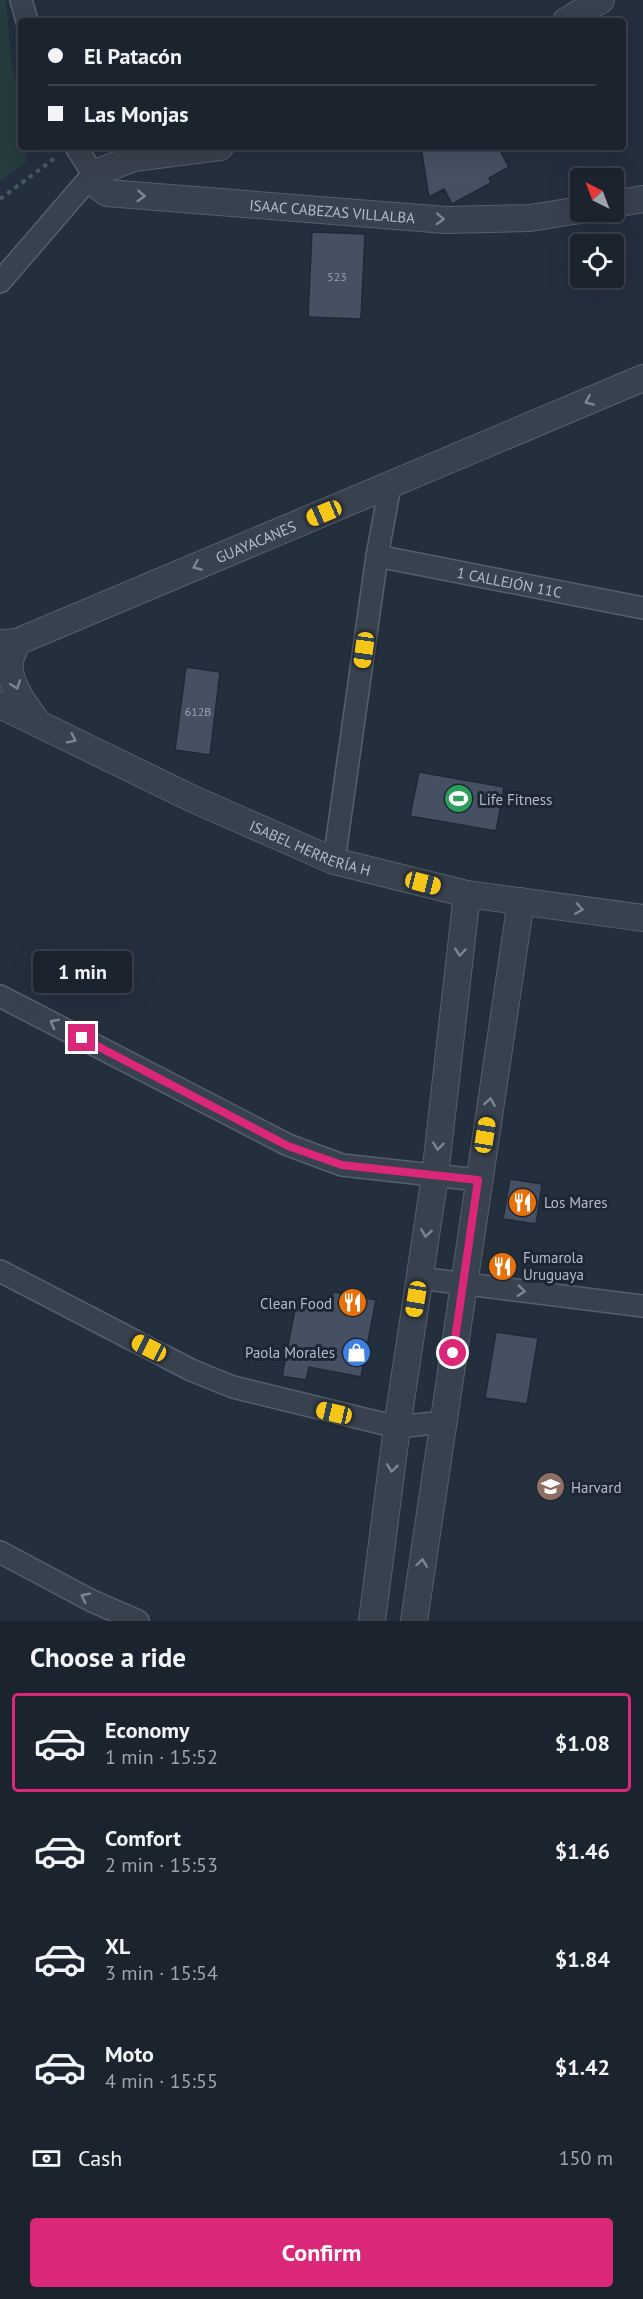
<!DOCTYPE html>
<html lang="en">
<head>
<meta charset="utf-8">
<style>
	:root { --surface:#1b232e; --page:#282f3a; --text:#f1f3f6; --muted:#a0a4aa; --line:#39404a; --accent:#db2777 }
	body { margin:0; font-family:"PT Sans",sans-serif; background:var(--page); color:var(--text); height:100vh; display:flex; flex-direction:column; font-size:22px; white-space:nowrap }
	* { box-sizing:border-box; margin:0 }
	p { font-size:20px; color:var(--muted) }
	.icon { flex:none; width:33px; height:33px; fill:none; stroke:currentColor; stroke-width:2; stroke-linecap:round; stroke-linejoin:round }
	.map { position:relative; height:1621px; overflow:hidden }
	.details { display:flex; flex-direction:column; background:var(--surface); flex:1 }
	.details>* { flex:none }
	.top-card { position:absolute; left:18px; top:18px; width:608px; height:132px; border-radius:6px; box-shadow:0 6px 24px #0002,0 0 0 2px var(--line); display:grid; align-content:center; height:132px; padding:0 30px; background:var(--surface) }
	.needle { width:39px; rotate:318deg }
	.buttons { position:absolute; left:570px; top:168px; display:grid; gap:12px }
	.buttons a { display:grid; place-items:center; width:54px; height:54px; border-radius:6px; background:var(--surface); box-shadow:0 6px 24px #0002,0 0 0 2px var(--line); font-size:30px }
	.end { position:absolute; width:27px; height:27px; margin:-14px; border:8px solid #db2777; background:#fff; box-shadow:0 0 0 3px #fff }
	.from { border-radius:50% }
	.bubble { position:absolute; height:42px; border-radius:6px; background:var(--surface); box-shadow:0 6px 24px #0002,0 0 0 2px var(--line); font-size:20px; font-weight:600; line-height:42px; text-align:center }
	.car { position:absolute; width:18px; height:36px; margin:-18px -9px; border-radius:8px; box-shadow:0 0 4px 2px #0007; background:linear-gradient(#f5c518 24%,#345 0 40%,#f5c518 0 76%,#345 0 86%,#f5c518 0) }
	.top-card b { display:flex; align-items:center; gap:21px; height:57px; font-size:22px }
	.top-card b+b { border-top:2px solid var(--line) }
	.top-card i { width:15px; height:15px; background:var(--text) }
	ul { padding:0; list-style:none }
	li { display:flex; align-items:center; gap:18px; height:99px; margin:0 12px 9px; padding:0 18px; border:3px solid transparent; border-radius:6px }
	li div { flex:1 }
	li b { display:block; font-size:22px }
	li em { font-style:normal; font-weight:600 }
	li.selected { border-color:var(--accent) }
	li>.icon { width:54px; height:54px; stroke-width:1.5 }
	h2 { padding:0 30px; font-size:27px; line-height:72px }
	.pay { display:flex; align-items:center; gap:15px; height:66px; padding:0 30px; font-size:22px }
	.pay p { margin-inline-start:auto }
	.cta { display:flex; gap:12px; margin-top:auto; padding:12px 30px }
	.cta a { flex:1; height:69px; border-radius:6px; background:var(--accent); color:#fff; font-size:24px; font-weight:600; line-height:69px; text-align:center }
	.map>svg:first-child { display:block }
</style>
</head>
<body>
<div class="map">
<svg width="643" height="1621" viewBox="0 0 643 1621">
	<rect width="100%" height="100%" fill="#242f3e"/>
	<polygon fill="#263c3f" points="0,0 6,0 12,66 21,100 21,147 27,147 26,162 0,181"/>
	<g fill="#455162" stroke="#1f2835" stroke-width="1.5">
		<polygon points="421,147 498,147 509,167 489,178 491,183 452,204 444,189 429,197"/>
		<polygon points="312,232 365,234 361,319 308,317"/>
		<polygon points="186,667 220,672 210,755 175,750"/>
		<polygon points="419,772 504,787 496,831 410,816"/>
		<polygon points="510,1179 542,1184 536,1224 503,1219"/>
		<polygon points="333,1292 376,1300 361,1377 309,1367 306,1380 282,1376 297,1299 331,1305"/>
		<polygon points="496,1332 538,1338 527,1404 485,1398"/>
	</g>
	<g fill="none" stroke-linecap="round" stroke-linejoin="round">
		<defs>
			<g id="minor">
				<polyline points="21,0 27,21"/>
				<polyline points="0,282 93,174 76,147"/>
				<path id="s1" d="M377,556L643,608"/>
				<polyline points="334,861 377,556 390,486"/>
				<polyline points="0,996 288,1145 342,1165 478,1180"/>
				<polyline points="0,1271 191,1370 233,1387 397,1427 443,1422"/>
				<polyline points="419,1278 643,1306"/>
				<polyline points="0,1552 92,1601 138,1621"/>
			</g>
			<g id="tertiary">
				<polyline points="566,21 601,0"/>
				<path id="s2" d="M220,147L134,158L93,174L99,187L107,193L446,220L530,218L580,210"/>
				<polyline points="614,204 643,199"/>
				<path d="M17,642C15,648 11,655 10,661C7,683 26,706 38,723"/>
				<path id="s3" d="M0,643L17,642L643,378"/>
				<path id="s4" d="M0,705L193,799L334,861L467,894L643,918"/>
				<polyline points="372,1621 397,1427 435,1176 467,894"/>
				<polyline points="414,1621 521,901"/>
			</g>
		</defs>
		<use href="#minor" stroke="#565f6c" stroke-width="24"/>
		<use href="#tertiary" stroke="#565f6c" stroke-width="28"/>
		<polyline stroke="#44595c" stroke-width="4" stroke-dasharray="4.5 4.5" stroke-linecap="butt" points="0,199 55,158"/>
		<use href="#minor" stroke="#38414e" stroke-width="21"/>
		<use href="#tertiary" stroke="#38414e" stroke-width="26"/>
	</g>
	<defs><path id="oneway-chevron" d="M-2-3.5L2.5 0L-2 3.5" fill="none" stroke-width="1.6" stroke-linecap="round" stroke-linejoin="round" transform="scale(1.5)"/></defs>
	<g stroke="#7c8592">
		<use href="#oneway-chevron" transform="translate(141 196) rotate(4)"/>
		<use href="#oneway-chevron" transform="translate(440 219) rotate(3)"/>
		<use href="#oneway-chevron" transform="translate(589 401) rotate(157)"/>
		<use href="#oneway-chevron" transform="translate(197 566) rotate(157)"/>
		<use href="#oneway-chevron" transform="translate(16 685) rotate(69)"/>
		<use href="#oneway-chevron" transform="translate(72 739) rotate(26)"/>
		<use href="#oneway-chevron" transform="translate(579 909) rotate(8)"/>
		<use href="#oneway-chevron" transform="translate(460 952) rotate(96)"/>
		<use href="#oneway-chevron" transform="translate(54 1023) rotate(-152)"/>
		<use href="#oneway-chevron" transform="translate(490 1102) rotate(-81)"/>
		<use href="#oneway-chevron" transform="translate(438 1146) rotate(96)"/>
		<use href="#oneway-chevron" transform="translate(426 1233) rotate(99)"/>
		<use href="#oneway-chevron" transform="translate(521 1291) rotate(6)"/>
		<use href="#oneway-chevron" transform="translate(392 1468) rotate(97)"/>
		<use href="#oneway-chevron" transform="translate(422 1563) rotate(-82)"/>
		<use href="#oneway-chevron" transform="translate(85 1597) rotate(-153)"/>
	</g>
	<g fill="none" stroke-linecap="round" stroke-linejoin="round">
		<polyline stroke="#db2777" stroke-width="8" points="82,1038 288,1146 342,1165 478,1180 453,1353"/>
	</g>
	<defs>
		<symbol id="stadium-disc" viewBox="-11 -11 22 22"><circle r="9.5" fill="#2e9e5b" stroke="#1d2633"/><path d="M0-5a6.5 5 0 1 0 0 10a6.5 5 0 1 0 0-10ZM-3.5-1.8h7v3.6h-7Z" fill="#fff"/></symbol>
		<symbol id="restaurant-disc" viewBox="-11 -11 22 22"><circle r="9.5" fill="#e8710a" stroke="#1d2633"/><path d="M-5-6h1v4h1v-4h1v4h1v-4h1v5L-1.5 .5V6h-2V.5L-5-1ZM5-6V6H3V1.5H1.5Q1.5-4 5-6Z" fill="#fff"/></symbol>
		<symbol id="shop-disc" viewBox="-11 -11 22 22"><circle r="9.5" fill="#3f7fe0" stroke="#1d2633"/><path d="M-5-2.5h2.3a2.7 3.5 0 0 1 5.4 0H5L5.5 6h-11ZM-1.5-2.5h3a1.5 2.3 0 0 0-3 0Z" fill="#fff"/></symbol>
		<symbol id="school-disc" viewBox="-11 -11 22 22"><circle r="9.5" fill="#8d6e63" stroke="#1d2633"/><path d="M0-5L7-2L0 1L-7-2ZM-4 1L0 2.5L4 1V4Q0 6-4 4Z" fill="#fff"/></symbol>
	</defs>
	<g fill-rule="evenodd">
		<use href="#stadium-disc" x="442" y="782" width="33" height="33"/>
		<use href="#restaurant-disc" x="506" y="1186" width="33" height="33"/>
		<use href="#restaurant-disc" x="486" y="1250" width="33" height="33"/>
		<use href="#restaurant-disc" x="336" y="1286" width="33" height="33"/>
		<use href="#shop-disc" x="340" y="1336" width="33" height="33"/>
		<use href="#school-disc" x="534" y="1470" width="33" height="33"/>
	</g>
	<g text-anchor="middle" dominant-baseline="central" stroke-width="6" stroke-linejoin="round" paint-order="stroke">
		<g font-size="12" fill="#98a1af">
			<text x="337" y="276">523</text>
			<text x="198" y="711">612B</text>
		</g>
		<g font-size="15" fill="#b4bcc9" stroke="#1d2633">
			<text stroke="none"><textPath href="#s2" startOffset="381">ISAAC CABEZAS VILLALBA</textPath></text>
			<text stroke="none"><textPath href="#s3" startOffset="276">GUAYACANES</textPath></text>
			<text stroke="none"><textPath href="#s1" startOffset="135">1 CALLEJÓN 11C</textPath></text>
			<text stroke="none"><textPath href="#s4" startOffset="342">ISABEL HERRERÍA H</textPath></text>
		</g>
		<g font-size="15" fill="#b4bcc9" stroke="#1d2633" text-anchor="start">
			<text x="479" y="799">Life Fitness</text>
			<text x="544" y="1202">Los Mares</text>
			<text x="523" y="1257">Fumarola<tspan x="523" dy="17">Uruguaya</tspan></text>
			<text x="332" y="1303" text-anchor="end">Clean Food</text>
			<text x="335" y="1352" text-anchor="end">Paola Morales</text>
			<text x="571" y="1487">Harvard</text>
		</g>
	</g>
</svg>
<div class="buttons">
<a><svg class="needle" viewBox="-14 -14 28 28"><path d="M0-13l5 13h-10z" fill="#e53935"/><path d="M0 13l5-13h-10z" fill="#a0a4aa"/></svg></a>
<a><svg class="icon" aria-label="locate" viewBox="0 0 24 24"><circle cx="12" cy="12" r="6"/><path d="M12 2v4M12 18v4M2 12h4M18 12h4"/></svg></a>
</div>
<i class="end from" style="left:453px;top:1353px"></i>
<i class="end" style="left:82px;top:1038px"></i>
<div class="bubble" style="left:33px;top:951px;width:99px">1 min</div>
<i class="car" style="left:324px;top:513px;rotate:247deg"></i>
<i class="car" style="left:364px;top:650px;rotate:188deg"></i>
<i class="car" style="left:423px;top:883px;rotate:104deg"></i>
<i class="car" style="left:485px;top:1135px;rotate:9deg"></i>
<i class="car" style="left:416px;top:1299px;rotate:189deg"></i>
<i class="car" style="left:149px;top:1348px;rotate:297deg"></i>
<i class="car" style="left:334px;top:1413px;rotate:283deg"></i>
<div class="top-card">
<b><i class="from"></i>El Patacón</b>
<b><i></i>Las Monjas</b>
</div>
</div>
<section class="details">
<h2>Choose a ride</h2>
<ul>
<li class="selected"><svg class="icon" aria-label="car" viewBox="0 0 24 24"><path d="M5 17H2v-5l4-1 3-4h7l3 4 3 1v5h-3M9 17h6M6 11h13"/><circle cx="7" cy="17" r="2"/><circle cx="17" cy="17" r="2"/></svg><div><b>Economy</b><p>1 min · 15:52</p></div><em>$1.08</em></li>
<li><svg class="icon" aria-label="car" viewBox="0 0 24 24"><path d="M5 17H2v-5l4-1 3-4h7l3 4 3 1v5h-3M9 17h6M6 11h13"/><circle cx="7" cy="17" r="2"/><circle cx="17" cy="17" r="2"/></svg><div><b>Comfort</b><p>2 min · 15:53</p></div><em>$1.46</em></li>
<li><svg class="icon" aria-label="car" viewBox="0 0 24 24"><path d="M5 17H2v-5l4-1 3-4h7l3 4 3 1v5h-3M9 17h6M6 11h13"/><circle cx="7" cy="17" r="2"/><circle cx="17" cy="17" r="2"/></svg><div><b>XL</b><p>3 min · 15:54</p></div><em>$1.84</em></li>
<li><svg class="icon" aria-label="car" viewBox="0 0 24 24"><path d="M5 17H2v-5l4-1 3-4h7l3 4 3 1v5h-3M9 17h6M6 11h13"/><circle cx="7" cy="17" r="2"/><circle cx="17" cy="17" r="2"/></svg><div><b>Moto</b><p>4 min · 15:55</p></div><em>$1.42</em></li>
</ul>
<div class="pay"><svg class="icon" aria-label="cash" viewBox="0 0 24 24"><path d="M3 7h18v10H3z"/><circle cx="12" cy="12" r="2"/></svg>Cash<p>150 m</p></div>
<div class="cta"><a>Confirm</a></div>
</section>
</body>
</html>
